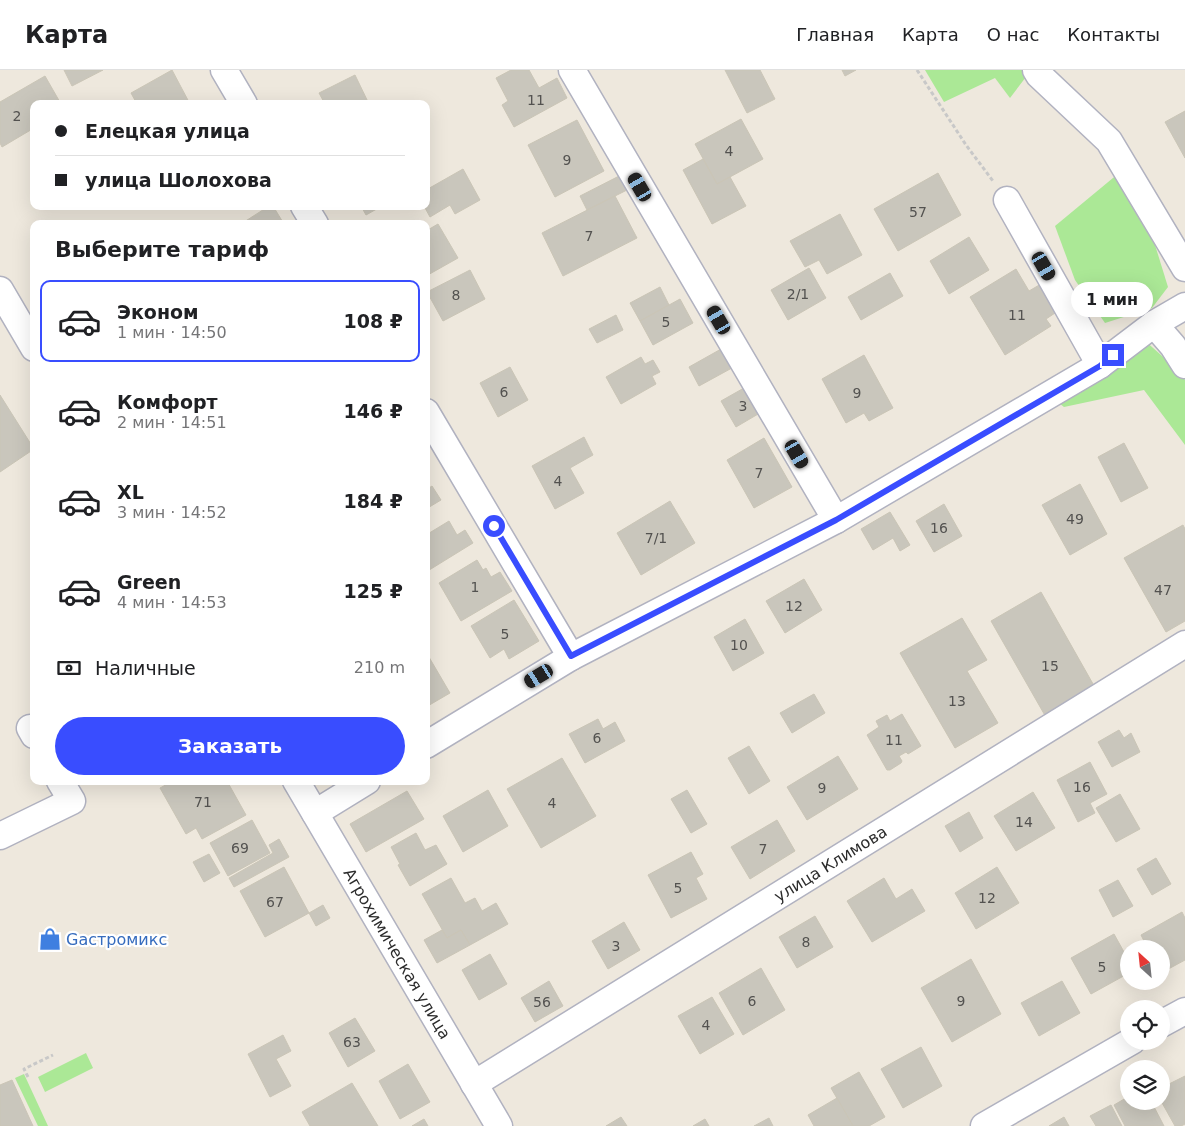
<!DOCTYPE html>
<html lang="ru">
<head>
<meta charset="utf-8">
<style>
	:root { --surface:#fff; --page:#f6f6f6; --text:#202124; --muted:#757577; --line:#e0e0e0; --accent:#394dff }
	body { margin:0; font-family:"DejaVu Sans",sans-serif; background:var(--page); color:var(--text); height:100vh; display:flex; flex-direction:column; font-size:19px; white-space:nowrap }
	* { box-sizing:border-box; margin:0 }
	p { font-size:16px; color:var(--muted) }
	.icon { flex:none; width:28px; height:28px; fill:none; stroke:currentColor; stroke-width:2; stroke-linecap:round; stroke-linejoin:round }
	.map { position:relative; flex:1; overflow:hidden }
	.side { position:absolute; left:30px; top:150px; width:400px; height:565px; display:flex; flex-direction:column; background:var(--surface); border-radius:10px; box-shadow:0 5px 20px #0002 }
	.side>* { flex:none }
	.guide { position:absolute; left:30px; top:30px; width:400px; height:110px; border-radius:10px; box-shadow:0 5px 20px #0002; display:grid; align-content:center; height:110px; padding:0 25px; background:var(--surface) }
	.needle { width:32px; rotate:333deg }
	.tools { position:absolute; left:1120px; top:870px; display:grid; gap:10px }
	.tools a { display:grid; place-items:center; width:50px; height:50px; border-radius:50%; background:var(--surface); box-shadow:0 5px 20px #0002; font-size:25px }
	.end { position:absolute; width:22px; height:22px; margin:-11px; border:6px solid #394dff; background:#fff; box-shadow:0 0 0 2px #fff }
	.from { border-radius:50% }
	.bubble { position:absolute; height:35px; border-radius:18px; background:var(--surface); box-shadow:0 5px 20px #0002; font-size:16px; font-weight:700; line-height:35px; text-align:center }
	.car { position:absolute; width:15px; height:30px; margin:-15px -8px; border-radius:6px; box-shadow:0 0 4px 1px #0007; background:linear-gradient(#222 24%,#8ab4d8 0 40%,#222 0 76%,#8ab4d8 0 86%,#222 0) }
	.guide b { display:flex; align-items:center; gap:18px; height:48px; font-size:19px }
	.guide b+b { border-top:1px solid var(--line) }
	.guide i { width:12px; height:12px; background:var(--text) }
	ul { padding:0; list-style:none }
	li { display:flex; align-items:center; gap:15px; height:82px; margin:0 10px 8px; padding:0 15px; border:2px solid transparent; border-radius:10px }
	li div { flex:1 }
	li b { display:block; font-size:19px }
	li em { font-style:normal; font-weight:700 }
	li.active { border-color:var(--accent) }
	li>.icon { width:45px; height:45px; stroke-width:1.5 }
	h2 { padding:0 25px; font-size:22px; line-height:60px }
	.pay { display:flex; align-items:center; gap:12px; height:55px; padding:0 25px; font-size:19px }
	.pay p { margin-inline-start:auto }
	.action { display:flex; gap:10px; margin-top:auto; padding:10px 25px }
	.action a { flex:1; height:58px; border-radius:30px; background:var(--accent); color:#fff; font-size:20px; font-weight:700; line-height:58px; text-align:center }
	header { display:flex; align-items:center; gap:30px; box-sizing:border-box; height:70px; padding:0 25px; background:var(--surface); border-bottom:1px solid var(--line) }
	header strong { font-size:24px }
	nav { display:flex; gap:28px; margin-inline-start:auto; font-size:18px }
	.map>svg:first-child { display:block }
</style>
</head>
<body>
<header>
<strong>Карта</strong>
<nav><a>Главная</a><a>Карта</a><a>О нас</a><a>Контакты</a></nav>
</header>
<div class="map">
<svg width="1185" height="1056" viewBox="0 0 1185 1056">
	<rect width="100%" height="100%" fill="#eee8dd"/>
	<g fill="#abe896">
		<polygon points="925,0 1028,0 1029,3 1010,28 995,8 944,32"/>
		<polygon points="1119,103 1147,149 1168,217 1152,238 1105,253 1075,210 1055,156"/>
		<polygon points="1143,269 1180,302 1185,310 1185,375 1144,320 1064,337 1045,322"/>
		<polygon points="86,983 93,998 45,1022 38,1007"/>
		<polygon points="24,1004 48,1056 38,1056 15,1008"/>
	</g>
	<g fill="#c9c6bc" stroke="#cac5b6">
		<polygon points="64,0 103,0 72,16"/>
		<polygon points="172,0 190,34 137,34 131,23"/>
		<polygon points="511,0 529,0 539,18 557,8 567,28 514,57 502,35 508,31 496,8"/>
		<polygon points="725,0 760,0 775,29 747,43"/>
		<polygon points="842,0 856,0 845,6"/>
		<polygon points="355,5 369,34 325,34 319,23"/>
		<polygon points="45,6 61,34 34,34 34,58 2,77 0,73 0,32"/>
		<polygon points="1185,41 1185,88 1165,52"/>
		<polygon points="741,49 763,89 717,114 695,74"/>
		<polygon points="577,50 604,101 555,127 528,75"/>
		<polygon points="703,89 717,114 730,107 746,136 712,154 683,100"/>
		<polygon points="463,99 480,130 455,144 450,135 430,147 424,136 426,136 426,120"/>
		<polygon points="625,103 633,117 587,140 580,126"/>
		<polygon points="938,103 961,145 898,181 874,139"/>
		<polygon points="615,126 637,168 563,206 542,163"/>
		<polygon points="269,136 273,136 284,154 241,154"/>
		<polygon points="361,136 382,136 366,145"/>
		<polygon points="840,144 862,185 827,204 819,190 805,197 790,171"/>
		<polygon points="438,154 458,188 426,206 426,161"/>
		<polygon points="969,167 989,200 949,224 930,191"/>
		<polygon points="809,198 826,228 788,250 771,220"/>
		<polygon points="1016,199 1029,221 1041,214 1058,241 1046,249 1051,256 1005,285 970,227"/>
		<polygon points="470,200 485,229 443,251 427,222"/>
		<polygon points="890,203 903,226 861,250 848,227"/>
		<polygon points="660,217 669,235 640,251 630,233"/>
		<polygon points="680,229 693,253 653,275 640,251"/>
		<polygon points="616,245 623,260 597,273 589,259"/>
		<polygon points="730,274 741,293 699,316 689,297"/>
		<polygon points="864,285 893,338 869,351 864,343 846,353 822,309"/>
		<polygon points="641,287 645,294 653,290 660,302 652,306 656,314 621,334 606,307"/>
		<polygon points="510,297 528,330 498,347 480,313"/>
		<polygon points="751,314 765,340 736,357 721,331"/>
		<polygon points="0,325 34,379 0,402"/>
		<polygon points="584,367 593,385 570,398 584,423 555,439 532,396"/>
		<polygon points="764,368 792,417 754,438 727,390"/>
		<polygon points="1124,373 1148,418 1121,432 1098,387"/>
		<polygon points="1080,414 1107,464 1070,485 1042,435"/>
		<polygon points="432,416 441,430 426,439 426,420"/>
		<polygon points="670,431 695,473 641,505 617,463"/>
		<polygon points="944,434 962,466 934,482 916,451"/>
		<polygon points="890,442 910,475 900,481 893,468 873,480 861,459"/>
		<polygon points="449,451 457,465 465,460 473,473 426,502 426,465"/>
		<polygon points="1183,455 1185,459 1185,551 1166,562 1124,488"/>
		<polygon points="477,490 483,500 486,498 491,507 500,502 512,521 461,551 439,513"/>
		<polygon points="804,509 822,540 785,563 766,531"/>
		<polygon points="1041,522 1097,621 1047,649 991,551"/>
		<polygon points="514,530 539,571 509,589 504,579 490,588 471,556"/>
		<polygon points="962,548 987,590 967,601 998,653 955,678 900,583"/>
		<polygon points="745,549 764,583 733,601 714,567"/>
		<polygon points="426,582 450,623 426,637"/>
		<polygon points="814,624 825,643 792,663 780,643"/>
		<polygon points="902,644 921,676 908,684 906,682 899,686 902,691 901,693 890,700 887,700 867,665 879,657 876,651 887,645 890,651"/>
		<polygon points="598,649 603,659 615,652 625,671 585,693 569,664"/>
		<polygon points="1119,660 1124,668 1131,663 1140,682 1112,697 1098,672"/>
		<polygon points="749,676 770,711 749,724 728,688"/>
		<polygon points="838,686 858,719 807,750 787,717"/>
		<polygon points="562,688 596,746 541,778 507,719"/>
		<polygon points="1090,692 1107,724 1090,733 1095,743 1078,752 1057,710"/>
		<polygon points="173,711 227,711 246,745 202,769 196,758 186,764 160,718"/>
		<polygon points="488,720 508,756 463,782 443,746"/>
		<polygon points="687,720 707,754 691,763 671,729"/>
		<polygon points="407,721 424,749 366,782 350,754"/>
		<polygon points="1033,722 1055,758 1016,781 994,746"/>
		<polygon points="1120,724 1140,759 1116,772 1096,738"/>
		<polygon points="969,742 983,768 960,782 945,756"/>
		<polygon points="252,750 270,783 228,806 210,773"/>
		<polygon points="777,750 795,781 750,809 731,777"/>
		<polygon points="416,763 425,780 436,775 447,794 410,816 398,795 400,794 391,777"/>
		<polygon points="279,769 289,787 234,817 229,808 273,783 269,775"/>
		<polygon points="691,782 703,804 696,808 707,829 671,848 648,805"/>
		<polygon points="209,784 220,803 204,812 193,792"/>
		<polygon points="1156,788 1171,814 1152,825 1137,799"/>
		<polygon points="284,797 309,843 265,867 240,821"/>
		<polygon points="997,797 1019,833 976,859 955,823"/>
		<polygon points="451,808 465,833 475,828 482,841 496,833 508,854 470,875 461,860 447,868 422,824"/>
		<polygon points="884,808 896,829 912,819 925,841 872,872 847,831"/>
		<polygon points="1118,810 1133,836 1113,847 1099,820"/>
		<polygon points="323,835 330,848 316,856 309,843"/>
		<polygon points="1182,842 1185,848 1185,890 1161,903 1161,879 1148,879 1141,865"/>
		<polygon points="815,846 833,877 797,898 779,867"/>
		<polygon points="624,852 640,880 608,899 592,871"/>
		<polygon points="442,860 447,868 461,860 470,875 437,893 424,870"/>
		<polygon points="1114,864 1129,891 1129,903 1091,924 1071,888"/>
		<polygon points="490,884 507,914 479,930 462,900"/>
		<polygon points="971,889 1001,944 952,972 921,918"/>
		<polygon points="761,898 785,940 743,965 719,923"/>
		<polygon points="549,911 563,936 535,952 521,928"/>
		<polygon points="1062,911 1080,943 1039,966 1021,933"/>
		<polygon points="712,927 734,964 700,984 678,946"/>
		<polygon points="355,948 375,981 348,997 329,963"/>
		<polygon points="283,965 291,981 276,989 291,1016 270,1027 248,984"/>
		<polygon points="921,977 942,1016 903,1038 881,999"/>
		<polygon points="408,994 430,1032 400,1049 379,1011"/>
		<polygon points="859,1002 885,1047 869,1056 853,1056 831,1018"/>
		<polygon points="1185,1006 1185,1054 1181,1056 1175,1056 1161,1031 1161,1018"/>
		<polygon points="12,1010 33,1056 0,1056 0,1015"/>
		<polygon points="352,1013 378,1056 310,1056 302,1042"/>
		<polygon points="1129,1019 1129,1031 1151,1031 1164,1056 1125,1056 1114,1035 1126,1028 1123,1022"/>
		<polygon points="837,1028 853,1056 814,1056 808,1045"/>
		<polygon points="1111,1035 1122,1056 1096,1056 1090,1046"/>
		<polygon points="621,1047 627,1056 606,1056"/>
		<polygon points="1064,1047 1069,1056 1049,1056"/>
		<polygon points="769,1048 773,1056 754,1056"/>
		<polygon points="424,1049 428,1056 412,1056"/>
		<polygon points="705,1049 709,1056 693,1056"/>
	</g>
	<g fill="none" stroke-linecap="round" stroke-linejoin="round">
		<defs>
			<g id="minor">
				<polyline points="224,0 244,34"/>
				<polyline points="572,0 836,450"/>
				<polyline points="1036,0 1039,5 1109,71 1185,198"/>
				<polyline points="1007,130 1100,295"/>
				<polyline points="304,136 315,154"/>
				<polyline points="0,220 34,278"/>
				<polyline points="1154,254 1173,276 1185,295"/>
				<polyline points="426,342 571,587"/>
				<polyline points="30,658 34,665"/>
				<polyline points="426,675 571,587 836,450 1100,295 1154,254 1185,236"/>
				<path id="s1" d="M296,711L499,1056"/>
				<polyline points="315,743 367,711"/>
				<polyline points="0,766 72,731 60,711"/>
				<polyline points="1161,954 1185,941"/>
				<path id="s2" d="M474,1014L1185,574"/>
				<polyline points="984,1056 1132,971"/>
			</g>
		</defs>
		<use href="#minor" stroke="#b1b2c0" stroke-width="29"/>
		<g stroke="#c8c8c8" stroke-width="3" stroke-dasharray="4 2.5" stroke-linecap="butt">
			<polyline points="917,0 966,75 993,111"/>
			<polyline points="28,1007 24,999 53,985"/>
		</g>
		<use href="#minor" stroke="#fff" stroke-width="26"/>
	</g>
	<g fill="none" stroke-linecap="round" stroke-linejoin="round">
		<polyline stroke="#394dff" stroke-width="6" points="494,456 571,586 836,450 1100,296 1113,285"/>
	</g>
	<defs>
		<symbol id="shop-bare" viewBox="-9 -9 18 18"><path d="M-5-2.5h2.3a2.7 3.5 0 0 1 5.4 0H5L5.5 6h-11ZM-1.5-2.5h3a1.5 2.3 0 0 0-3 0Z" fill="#3f7fe0" stroke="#fff" stroke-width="2.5" paint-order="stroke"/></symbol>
	</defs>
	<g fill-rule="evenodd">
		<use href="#shop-bare" x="34" y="853" width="32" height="32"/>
	</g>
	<g text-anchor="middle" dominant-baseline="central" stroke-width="4.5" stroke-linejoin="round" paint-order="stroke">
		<g font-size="14" fill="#535250">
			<text x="536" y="30">11</text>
			<text x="17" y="46">2</text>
			<text x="729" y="81">4</text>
			<text x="567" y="90">9</text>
			<text x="918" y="142">57</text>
			<text x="589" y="166">7</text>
			<text x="798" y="224">2/1</text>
			<text x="456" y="225">8</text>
			<text x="1017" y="245">11</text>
			<text x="666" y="252">5</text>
			<text x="504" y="322">6</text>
			<text x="857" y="323">9</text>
			<text x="743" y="336">3</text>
			<text x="759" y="403">7</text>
			<text x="558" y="411">4</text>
			<text x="1075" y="449">49</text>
			<text x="939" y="458">16</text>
			<text x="656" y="468">7/1</text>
			<text x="475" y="517">1</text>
			<text x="1163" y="520">47</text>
			<text x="794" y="536">12</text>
			<text x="505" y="564">5</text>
			<text x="739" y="575">10</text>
			<text x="1050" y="596">15</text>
			<text x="957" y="631">13</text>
			<text x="597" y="668">6</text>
			<text x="894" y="670">11</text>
			<text x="1082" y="717">16</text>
			<text x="822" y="718">9</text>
			<text x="203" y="732">71</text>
			<text x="552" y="733">4</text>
			<text x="1024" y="752">14</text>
			<text x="240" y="778">69</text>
			<text x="763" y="779">7</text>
			<text x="678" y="818">5</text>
			<text x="987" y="828">12</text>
			<text x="275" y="832">67</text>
			<text x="806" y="872">8</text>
			<text x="616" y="876">3</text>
			<text x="1102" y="897">5</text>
			<text x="752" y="931">6</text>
			<text x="961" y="931">9</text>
			<text x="542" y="932">56</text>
			<text x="706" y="955">4</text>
			<text x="352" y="972">63</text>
		</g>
		<g font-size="16" fill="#2c2c2c" stroke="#fff">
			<text stroke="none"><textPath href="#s2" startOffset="419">улица Климова</textPath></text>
			<text stroke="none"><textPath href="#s1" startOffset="200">Агрохимическая улица</textPath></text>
		</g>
		<g font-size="16" fill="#366cbe" stroke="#fff" text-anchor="start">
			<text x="66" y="869">Gастромикс</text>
		</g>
	</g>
</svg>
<div class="tools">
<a><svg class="needle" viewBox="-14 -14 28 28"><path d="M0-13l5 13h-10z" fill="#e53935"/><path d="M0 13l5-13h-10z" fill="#757577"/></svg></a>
<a><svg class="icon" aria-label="locate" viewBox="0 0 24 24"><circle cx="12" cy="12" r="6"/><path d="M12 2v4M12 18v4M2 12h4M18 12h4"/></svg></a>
<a><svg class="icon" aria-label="layers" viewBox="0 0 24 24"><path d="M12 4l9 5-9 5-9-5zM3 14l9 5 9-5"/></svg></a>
</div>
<i class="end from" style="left:494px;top:456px"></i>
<i class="end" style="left:1113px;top:285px"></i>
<div class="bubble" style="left:1071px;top:212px;width:82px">1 мин</div>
<i class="car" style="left:640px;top:117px;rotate:330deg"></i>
<i class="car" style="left:1044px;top:196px;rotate:150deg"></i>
<i class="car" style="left:719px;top:250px;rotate:330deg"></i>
<i class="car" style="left:797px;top:384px;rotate:150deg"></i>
<i class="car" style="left:539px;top:606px;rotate:239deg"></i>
<div class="guide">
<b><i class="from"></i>Елецкая улица</b>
<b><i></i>улица Шолохова</b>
</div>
<section class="side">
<h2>Выберите тариф</h2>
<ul>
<li class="active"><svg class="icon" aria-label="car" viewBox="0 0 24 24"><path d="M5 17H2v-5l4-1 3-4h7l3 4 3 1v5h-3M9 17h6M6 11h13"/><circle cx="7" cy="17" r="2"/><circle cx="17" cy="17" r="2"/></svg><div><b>Эконом</b><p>1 мин · 14:50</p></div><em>108 ₽</em></li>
<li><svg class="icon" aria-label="car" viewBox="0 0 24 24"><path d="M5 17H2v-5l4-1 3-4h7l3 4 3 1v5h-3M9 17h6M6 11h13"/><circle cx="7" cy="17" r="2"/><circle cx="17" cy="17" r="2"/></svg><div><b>Комфорт</b><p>2 мин · 14:51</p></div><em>146 ₽</em></li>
<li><svg class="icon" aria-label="car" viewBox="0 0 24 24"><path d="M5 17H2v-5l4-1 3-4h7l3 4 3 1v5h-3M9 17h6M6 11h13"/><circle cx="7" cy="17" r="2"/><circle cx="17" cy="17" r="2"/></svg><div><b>XL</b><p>3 мин · 14:52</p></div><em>184 ₽</em></li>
<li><svg class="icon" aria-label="car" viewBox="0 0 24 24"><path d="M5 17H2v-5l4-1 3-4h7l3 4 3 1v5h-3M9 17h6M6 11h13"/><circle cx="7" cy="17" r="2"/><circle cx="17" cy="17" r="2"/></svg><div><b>Green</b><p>4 мин · 14:53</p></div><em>125 ₽</em></li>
</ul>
<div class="pay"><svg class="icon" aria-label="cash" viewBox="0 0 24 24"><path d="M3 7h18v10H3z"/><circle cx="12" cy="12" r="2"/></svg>Наличные<p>210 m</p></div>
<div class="action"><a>Заказать</a></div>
</section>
</div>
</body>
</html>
